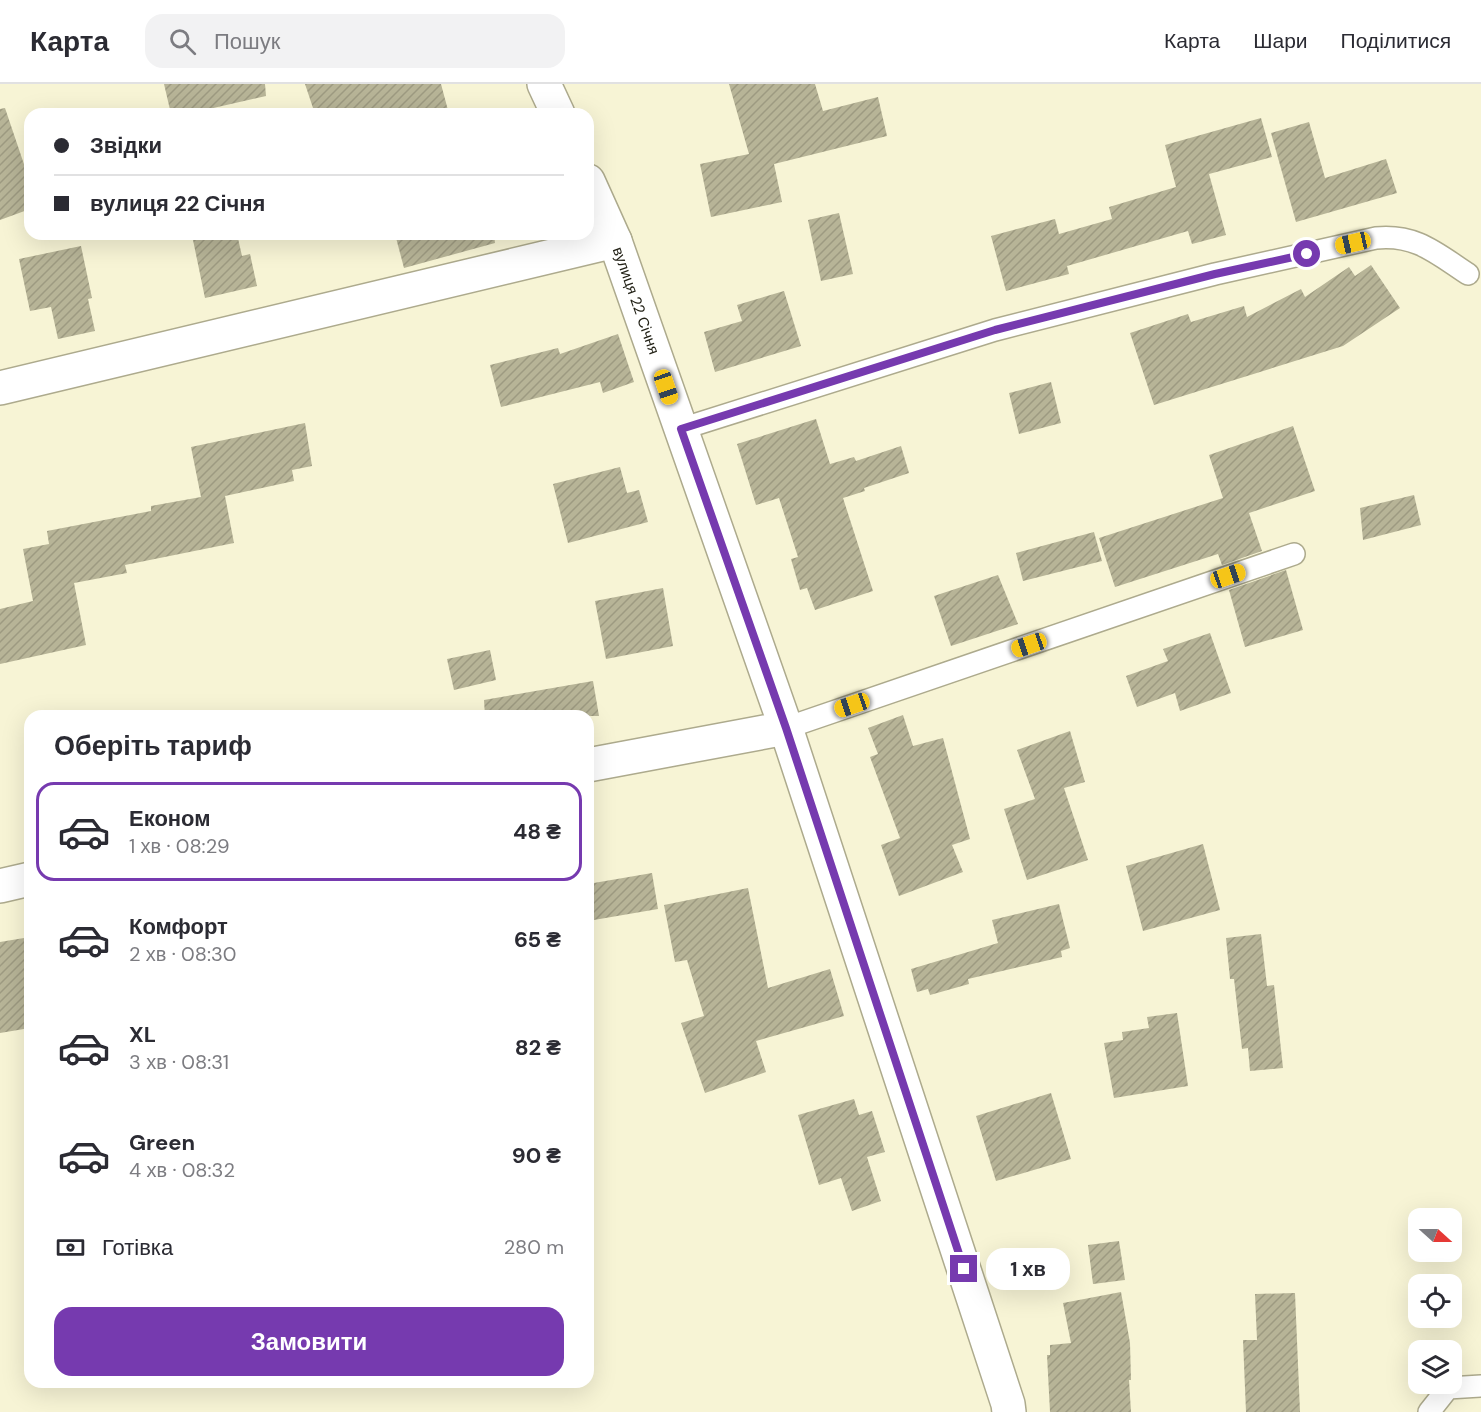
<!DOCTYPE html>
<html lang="uk">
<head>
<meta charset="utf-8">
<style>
	:root { --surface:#fff; --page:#f2f2f3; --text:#2b2b33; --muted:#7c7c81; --line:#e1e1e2; --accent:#763aaf }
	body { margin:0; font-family:"DM Sans",sans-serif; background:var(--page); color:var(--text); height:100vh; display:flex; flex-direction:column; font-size:22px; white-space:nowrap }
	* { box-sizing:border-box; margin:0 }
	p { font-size:20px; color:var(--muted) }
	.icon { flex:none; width:33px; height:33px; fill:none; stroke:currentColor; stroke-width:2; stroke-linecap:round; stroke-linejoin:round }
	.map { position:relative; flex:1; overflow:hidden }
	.sheet { position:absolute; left:24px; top:626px; width:570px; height:678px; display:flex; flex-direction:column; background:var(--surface); border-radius:18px; box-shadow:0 6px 24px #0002 }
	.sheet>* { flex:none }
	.hud { position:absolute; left:24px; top:24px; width:570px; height:132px; border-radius:18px; box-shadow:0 6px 24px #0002; display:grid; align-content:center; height:132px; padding:0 30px; background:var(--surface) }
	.needle { width:39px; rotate:111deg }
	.buttons { position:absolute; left:1408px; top:1124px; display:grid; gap:12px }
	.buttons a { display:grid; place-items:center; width:54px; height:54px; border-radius:12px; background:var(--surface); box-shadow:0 6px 24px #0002; font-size:30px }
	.end { position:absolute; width:27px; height:27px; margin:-14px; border:8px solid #763aaf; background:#fff; box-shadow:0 0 0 3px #fff }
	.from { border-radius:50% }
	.bubble { position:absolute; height:42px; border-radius:18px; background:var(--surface); box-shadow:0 6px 24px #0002; font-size:20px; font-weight:700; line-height:42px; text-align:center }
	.car { position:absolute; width:18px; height:36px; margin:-18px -9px; border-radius:8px; box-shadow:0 0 4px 2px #0007; background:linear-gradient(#f5c518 24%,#345 0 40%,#f5c518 0 76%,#345 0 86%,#f5c518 0) }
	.hud b { display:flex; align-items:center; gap:21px; height:57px; font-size:22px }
	.hud b+b { border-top:2px solid var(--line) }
	.hud i { width:15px; height:15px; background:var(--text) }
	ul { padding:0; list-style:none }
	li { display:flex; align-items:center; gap:18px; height:99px; margin:0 12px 9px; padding:0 18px; border:3px solid transparent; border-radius:18px }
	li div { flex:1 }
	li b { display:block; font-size:22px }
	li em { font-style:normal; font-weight:700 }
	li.on { border-color:var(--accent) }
	li>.icon { width:54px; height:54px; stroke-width:1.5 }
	h2 { padding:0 30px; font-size:27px; line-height:72px }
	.pay { display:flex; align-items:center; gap:15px; height:66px; padding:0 30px; font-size:22px }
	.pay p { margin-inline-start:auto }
	.action { display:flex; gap:12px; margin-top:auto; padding:12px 30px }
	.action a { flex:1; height:69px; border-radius:18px; background:var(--accent); color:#fff; font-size:24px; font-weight:700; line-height:69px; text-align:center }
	header { display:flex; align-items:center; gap:36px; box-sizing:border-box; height:84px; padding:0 30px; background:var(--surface); border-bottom:2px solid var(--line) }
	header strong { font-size:28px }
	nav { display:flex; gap:33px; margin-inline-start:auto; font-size:21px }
	.search { width:420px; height:54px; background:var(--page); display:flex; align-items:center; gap:15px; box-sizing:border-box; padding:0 21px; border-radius:18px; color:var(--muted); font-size:22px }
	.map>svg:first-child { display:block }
</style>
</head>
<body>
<header>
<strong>Карта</strong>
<div class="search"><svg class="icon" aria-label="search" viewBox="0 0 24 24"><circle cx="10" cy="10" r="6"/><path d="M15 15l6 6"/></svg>Пошук</div>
<nav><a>Карта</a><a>Шари</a><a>Поділитися</a></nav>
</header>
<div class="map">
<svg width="1481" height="1328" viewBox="0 0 1481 1328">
	<defs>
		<pattern id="building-hatch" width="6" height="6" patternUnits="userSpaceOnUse" patternTransform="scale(1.5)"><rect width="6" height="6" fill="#b7b497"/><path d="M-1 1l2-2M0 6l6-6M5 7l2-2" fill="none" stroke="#9d9a81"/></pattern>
	</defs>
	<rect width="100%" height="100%" fill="#f7f4d5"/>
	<g fill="url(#building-hatch)">
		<polygon points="164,0 265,0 266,12 187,30 171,30"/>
		<polygon points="305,0 441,0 449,30 315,30"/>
		<polygon points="729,0 815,0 823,27 878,13 887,52 774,80 782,118 711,133 700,80 749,70"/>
		<polygon points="5,24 30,98 30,125 0,136 0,25"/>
		<polygon points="1261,34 1272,73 1209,90 1226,151 1192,160 1188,147 1067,182 1069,190 1006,207 991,152 1055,135 1059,150 1112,135 1109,123 1176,103 1165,61"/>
		<polygon points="1309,38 1325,94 1386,75 1397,109 1296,138 1271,49"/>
		<polygon points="839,129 853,190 821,197 808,136"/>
		<polygon points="220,150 237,150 242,172 250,170 257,202 205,214 193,156"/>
		<polygon points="395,150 494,150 495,159 404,184"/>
		<polygon points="81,162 92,214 88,215 95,247 58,255 51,223 30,227 19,175"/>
		<polygon points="1371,181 1400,224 1343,262 1154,321 1130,249 1188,230 1191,238 1244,222 1247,233 1301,205 1305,213 1349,183 1355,192"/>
		<polygon points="784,207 801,262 715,288 704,248 742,237 737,221"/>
		<polygon points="618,250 634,298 603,309 600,298 501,323 490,281 558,264 560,270"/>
		<polygon points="1051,298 1061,339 1019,350 1009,309"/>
		<polygon points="816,335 830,380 854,373 856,377 901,362 909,389 864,404 865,407 843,414 873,507 815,526 807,504 800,506 791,475 798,473 779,414 756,421 737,360"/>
		<polygon points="305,339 312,382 292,386 294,397 225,412 234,459 125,481 127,489 74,499 86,561 0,580 0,525 33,517 23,465 49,460 47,447 151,427 151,422 201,413 191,363"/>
		<polygon points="1293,342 1315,407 1249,429 1262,467 1222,481 1218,470 1115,503 1099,454 1223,414 1209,371"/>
		<polygon points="620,383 627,409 639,406 648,438 568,459 553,400"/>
		<polygon points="1414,411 1421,441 1363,456 1360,424"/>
		<polygon points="1094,448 1102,477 1023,497 1016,469"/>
		<polygon points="1286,486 1303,546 1245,563 1229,506"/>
		<polygon points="998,491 1018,540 951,562 934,512"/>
		<polygon points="663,504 673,562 606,575 595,517"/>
		<polygon points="1210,549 1231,609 1180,627 1175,609 1137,623 1126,592 1168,577 1163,565"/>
		<polygon points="490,566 496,596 454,606 447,575"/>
		<polygon points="593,597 599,632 485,632 484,616"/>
		<polygon points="903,631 913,662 943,654 970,755 952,761 963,788 899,812 881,761 900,754 870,673 878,670 868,644"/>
		<polygon points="1070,647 1085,698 1064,704 1088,776 1027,796 1004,725 1035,715 1017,666"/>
		<polygon points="1203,760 1220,826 1143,847 1126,782"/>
		<polygon points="652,789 658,825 588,837 588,800"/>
		<polygon points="748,804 768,904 830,885 844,932 756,957 766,988 705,1009 681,939 704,932 687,876 675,878 664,821"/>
		<polygon points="1059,820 1070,864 1061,867 1062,873 968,895 969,900 930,911 928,905 917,908 911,885 998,859 992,836"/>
		<polygon points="1261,850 1267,902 1274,901 1283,984 1250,987 1248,964 1242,965 1234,895 1230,895 1226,854"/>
		<polygon points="30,853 30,944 0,949 0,858"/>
		<polygon points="1177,929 1188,1002 1114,1014 1104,959 1123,956 1122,948 1149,944 1147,933"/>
		<polygon points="1051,1009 1071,1075 996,1097 976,1032"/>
		<polygon points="854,1015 859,1031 872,1027 885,1068 867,1073 881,1117 852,1127 841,1094 819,1101 798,1031"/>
		<polygon points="1119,1157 1125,1196 1093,1200 1088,1161"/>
		<polygon points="1121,1208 1130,1259 1131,1296 1129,1296 1131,1328 1050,1328 1047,1271 1050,1271 1050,1261 1071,1259 1063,1219"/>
		<polygon points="1295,1209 1300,1328 1246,1328 1243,1256 1257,1256 1255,1210"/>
	</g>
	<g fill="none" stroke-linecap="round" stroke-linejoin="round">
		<defs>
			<g id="lane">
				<path d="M681,345L995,246L1215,190L1376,154C1416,150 1436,169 1468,190"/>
				<polyline points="786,644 1294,470"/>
				<polyline points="1429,1328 1448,1304 1481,1302"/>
			</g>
			<g id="street">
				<polyline points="544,0 558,30"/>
				<path id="s1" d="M588,97L615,157L786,644L1008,1320L1009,1328"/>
				<polyline points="0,304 615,157"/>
				<polyline points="588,681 786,644"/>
				<polyline points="0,802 30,795"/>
			</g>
		</defs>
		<use href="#lane" stroke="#adaa8d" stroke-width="24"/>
		<use href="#street" stroke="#adaa8d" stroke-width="36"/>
		<use href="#lane" stroke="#fff" stroke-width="21"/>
		<use href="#street" stroke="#fff" stroke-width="33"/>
	</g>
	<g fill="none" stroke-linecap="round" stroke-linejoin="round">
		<polyline stroke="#763aaf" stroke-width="8" points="964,1185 786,644 681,345 995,246 1215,190 1307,170"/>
	</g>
	<g text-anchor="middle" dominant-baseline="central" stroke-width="4.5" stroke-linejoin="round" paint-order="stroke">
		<g font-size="15" fill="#232217" stroke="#fff">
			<text stroke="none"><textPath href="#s1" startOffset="129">вулиця 22 Січня</textPath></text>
		</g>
	</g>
</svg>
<div class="buttons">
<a><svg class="needle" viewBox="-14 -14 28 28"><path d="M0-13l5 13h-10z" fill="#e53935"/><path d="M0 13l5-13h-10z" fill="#7c7c81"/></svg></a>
<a><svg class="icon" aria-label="locate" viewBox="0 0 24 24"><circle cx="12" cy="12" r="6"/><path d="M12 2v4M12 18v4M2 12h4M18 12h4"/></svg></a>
<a><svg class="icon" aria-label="layers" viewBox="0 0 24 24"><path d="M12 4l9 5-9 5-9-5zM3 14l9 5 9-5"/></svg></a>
</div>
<i class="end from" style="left:1307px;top:170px"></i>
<i class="end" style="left:964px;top:1185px"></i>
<div class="bubble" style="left:986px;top:1164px;width:84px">1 хв</div>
<i class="car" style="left:1353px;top:159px;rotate:257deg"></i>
<i class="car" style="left:666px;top:303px;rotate:161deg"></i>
<i class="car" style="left:1228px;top:492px;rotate:71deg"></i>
<i class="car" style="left:1029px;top:561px;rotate:251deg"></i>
<i class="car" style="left:852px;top:621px;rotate:251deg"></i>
<div class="hud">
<b><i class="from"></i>Звідки</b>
<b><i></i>вулиця 22 Січня</b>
</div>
<section class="sheet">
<h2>Оберіть тариф</h2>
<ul>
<li class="on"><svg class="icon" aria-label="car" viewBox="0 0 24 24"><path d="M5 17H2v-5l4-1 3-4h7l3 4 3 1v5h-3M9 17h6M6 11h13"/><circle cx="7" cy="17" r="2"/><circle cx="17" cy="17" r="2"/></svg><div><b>Економ</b><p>1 хв · 08:29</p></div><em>48 ₴</em></li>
<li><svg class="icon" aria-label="car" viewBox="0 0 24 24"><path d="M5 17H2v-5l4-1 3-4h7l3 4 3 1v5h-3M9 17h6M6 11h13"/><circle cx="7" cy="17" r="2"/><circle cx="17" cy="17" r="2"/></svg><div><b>Комфорт</b><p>2 хв · 08:30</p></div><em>65 ₴</em></li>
<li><svg class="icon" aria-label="car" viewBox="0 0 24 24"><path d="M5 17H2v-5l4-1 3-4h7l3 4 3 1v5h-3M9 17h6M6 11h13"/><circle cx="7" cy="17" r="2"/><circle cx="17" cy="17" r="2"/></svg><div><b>XL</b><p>3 хв · 08:31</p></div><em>82 ₴</em></li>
<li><svg class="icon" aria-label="car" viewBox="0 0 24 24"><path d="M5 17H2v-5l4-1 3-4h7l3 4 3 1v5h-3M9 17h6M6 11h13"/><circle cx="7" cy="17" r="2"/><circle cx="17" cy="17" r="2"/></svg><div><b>Green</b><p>4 хв · 08:32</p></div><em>90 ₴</em></li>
</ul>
<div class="pay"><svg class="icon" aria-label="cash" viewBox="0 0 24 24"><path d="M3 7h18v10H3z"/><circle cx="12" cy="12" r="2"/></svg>Готівка<p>280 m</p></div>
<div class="action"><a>Замовити</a></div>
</section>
</div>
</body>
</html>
